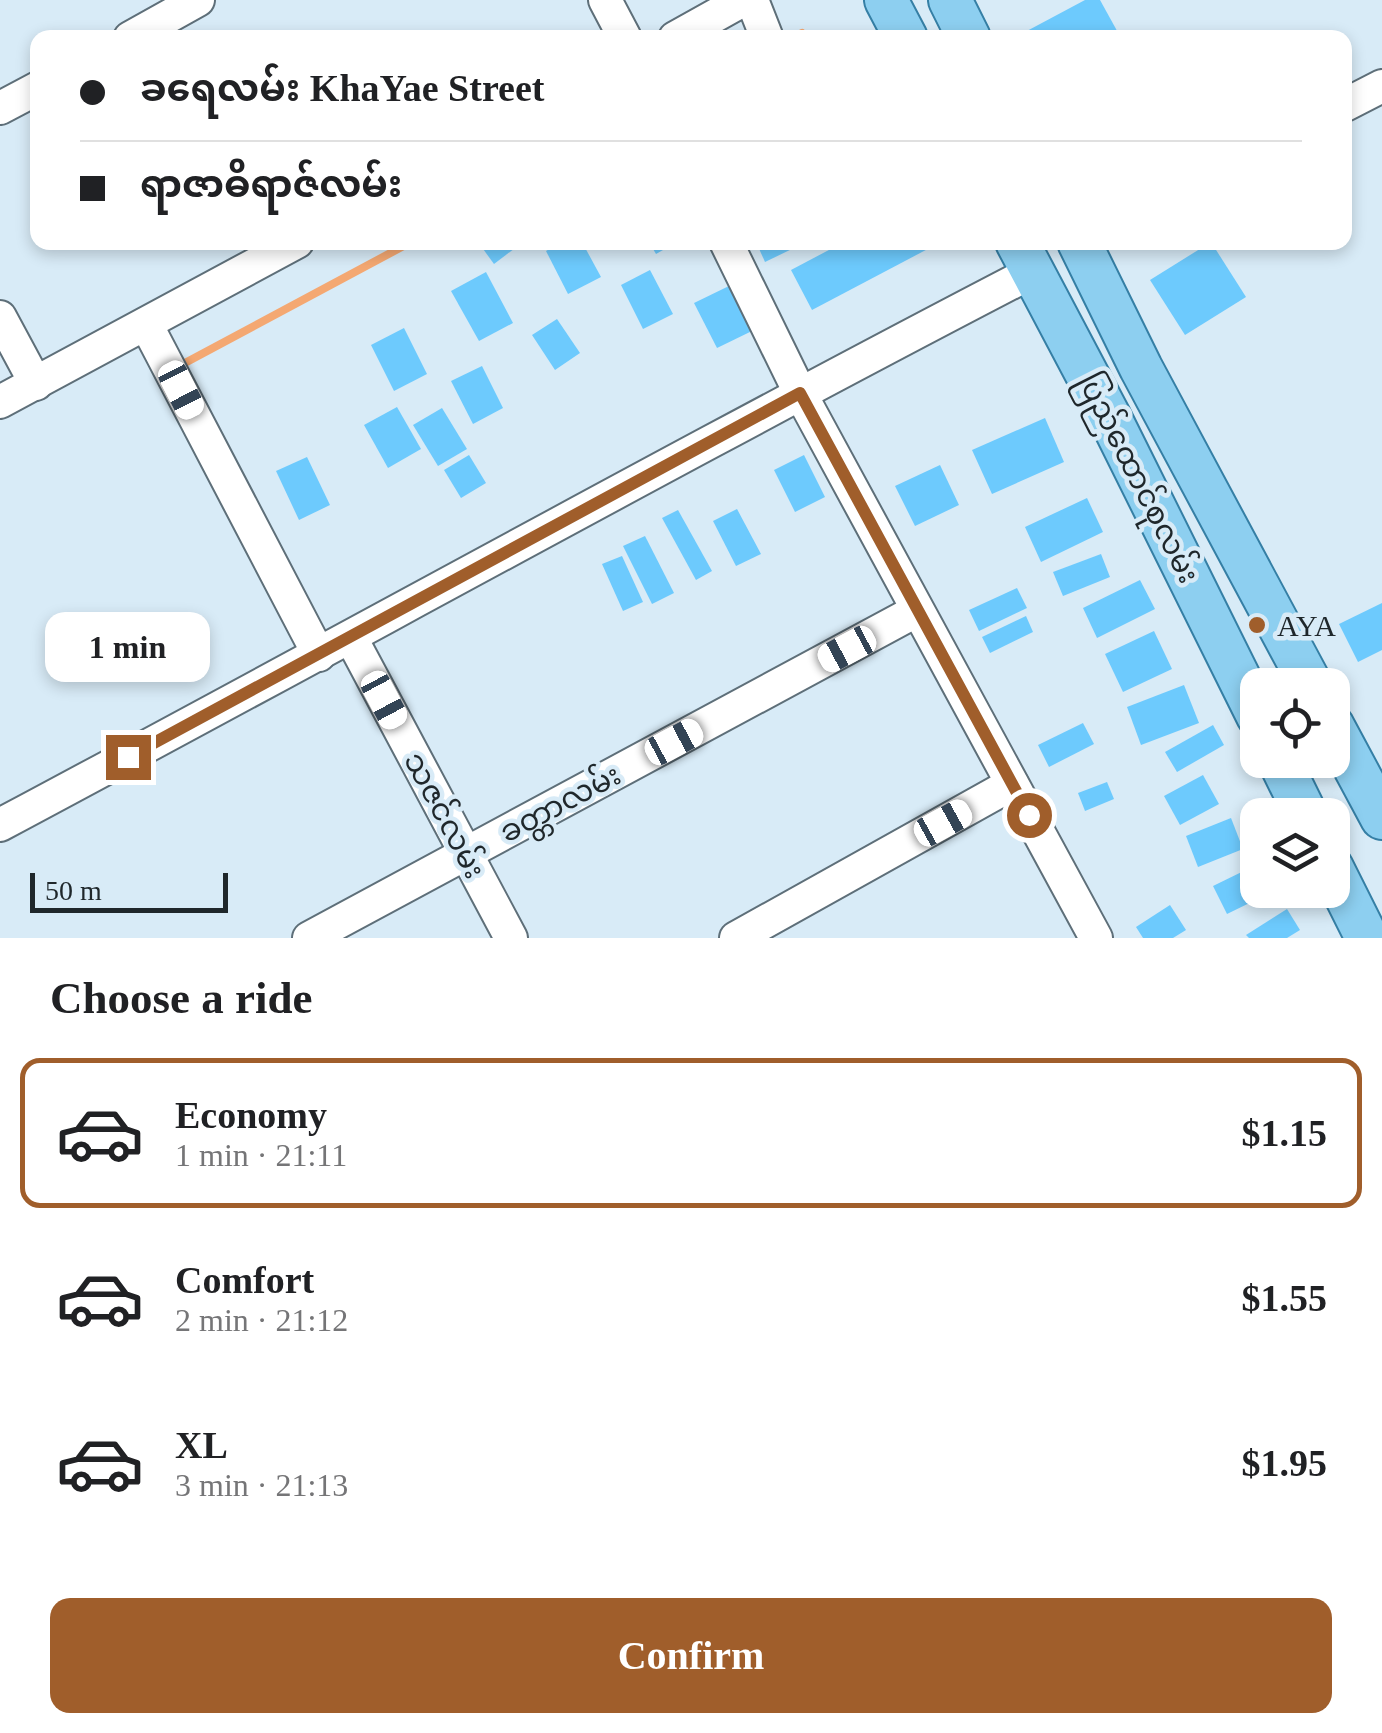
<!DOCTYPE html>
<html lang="en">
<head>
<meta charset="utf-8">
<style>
	:root { --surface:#fff; --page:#f2f2f2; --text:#202124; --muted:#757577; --line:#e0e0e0; --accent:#a05e2b }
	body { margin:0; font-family:"Times New Roman","Noto Sans Myanmar",serif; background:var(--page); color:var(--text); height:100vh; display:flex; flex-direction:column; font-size:38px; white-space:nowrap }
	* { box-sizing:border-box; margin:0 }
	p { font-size:32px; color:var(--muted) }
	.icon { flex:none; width:55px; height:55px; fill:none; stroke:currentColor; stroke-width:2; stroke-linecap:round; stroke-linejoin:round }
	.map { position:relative; height:938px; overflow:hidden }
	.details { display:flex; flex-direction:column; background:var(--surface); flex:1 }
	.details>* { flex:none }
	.banner { position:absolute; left:30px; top:30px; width:1322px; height:220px; border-radius:20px; box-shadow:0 5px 15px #0003; display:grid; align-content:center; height:220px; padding:0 50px; background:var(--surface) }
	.fabs { position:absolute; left:1240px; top:668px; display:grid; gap:20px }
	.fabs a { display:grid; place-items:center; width:110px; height:110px; border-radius:20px; background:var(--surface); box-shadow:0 5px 15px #0003; font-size:50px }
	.scale { position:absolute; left:30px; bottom:25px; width:198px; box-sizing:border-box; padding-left:10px; border:5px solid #1f272b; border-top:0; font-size:28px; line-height:35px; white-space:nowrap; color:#1f272b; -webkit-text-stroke:8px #d8ebf7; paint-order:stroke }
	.end { position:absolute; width:45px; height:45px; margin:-22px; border:12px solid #a05e2b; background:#fff; box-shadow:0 0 0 5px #fff }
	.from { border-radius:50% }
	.bubble { position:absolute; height:70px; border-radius:20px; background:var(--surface); box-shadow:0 5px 15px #0003; font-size:32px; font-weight:700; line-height:70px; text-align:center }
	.car { position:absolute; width:30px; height:60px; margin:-30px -15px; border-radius:12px; box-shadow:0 0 8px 2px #0007; background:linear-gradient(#fff 24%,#345 0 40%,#fff 0 76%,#345 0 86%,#fff 0) }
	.banner b { display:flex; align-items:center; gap:35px; height:95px; font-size:38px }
	.banner b+b { border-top:2px solid var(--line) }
	.banner i { width:25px; height:25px; background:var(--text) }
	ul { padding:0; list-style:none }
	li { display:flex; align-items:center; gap:30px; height:150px; margin:0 20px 15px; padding:0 30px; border:5px solid transparent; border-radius:20px }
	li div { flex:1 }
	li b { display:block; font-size:38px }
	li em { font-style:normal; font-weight:700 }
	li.selected { border-color:var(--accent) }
	li>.icon { width:90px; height:90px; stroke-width:1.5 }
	h2 { padding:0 50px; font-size:45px; line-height:120px }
	.cta { display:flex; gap:20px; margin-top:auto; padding:20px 50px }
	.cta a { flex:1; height:115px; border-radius:20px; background:var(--accent); color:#fff; font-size:40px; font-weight:700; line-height:115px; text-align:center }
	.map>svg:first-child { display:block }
</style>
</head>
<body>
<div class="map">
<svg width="1382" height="938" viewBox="0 0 1382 938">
	<rect width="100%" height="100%" fill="#d8ebf7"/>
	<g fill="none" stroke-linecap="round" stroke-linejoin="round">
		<g stroke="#f4a872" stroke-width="8">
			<polyline points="794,38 802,33"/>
			<polyline points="183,364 411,242"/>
		</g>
	</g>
	<g fill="#6dcafd">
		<polygon points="1085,0 1100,0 1121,38 1028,38 1025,32"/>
		<polygon points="478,242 523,242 494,264"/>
		<polygon points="562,242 582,242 601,277 568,294 546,251"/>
		<polygon points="649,242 677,242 656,254"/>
		<polygon points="756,242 791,242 794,248 765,262"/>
		<polygon points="844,242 941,242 812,310 791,270"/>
		<polygon points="1211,242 1246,297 1185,335 1150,280"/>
		<polygon points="650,270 673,314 643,329 621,285"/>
		<polygon points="486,272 513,323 479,341 451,291"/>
		<polygon points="729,286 752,331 717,348 694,303"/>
		<polygon points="557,319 580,353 555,370 532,335"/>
		<polygon points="404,328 427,374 394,391 371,345"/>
		<polygon points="482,366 503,408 473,424 451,381"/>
		<polygon points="397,407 421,449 388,468 364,425"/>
		<polygon points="442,408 467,449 438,466 413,425"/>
		<polygon points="1045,418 1064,462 992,494 972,450"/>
		<polygon points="469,455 486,483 461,498 444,470"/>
		<polygon points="804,455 825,497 795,512 774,470"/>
		<polygon points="307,457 330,505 299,520 276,471"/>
		<polygon points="940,465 959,505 915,526 895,486"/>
		<polygon points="1087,498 1103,532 1041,562 1025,527"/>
		<polygon points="737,509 761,554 736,566 713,521"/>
		<polygon points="678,510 712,571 696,580 662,518"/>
		<polygon points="645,536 674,593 652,604 623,546"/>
		<polygon points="1101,554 1110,577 1063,596 1053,572"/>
		<polygon points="622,556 643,602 623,611 602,564"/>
		<polygon points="1140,580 1155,609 1097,638 1083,608"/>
		<polygon points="1017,588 1027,608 979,631 969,610"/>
		<polygon points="1382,603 1382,650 1358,662 1339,624"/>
		<polygon points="1026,616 1033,632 990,653 982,637"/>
		<polygon points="1154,631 1172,669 1123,692 1105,654"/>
		<polygon points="1184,685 1199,723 1141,745 1127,707"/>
		<polygon points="1083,723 1094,744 1049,767 1038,745"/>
		<polygon points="1213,725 1224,745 1177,772 1165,752"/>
		<polygon points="1203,775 1219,804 1180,825 1164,796"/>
		<polygon points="1107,782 1114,799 1085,811 1078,793"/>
		<polygon points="1231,818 1243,849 1198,867 1186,836"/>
		<polygon points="1258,864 1258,890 1276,890 1227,914 1213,886"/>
		<polygon points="1170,905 1186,930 1173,938 1143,938 1136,927"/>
		<polygon points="1287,909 1300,930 1287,938 1249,938 1246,935"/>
	</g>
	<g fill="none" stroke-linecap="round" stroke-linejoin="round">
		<defs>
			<g id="minor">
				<polyline points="605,0 625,38"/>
				<polyline points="752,0 767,38"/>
				<polyline points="130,38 198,0"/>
				<polyline points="675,38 743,0"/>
				<polyline points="1345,105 1382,86"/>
				<polyline points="0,108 38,88"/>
				<polyline points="726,242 800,393 1096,938"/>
				<polyline points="0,317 36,384"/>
				<polyline points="146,324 319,655"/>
				<polyline points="0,402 297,242"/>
				<polyline points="351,638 511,938"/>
				<path d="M0,825C345,641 687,451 1034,271"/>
				<polyline points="309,938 916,611"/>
				<polyline points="736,938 1012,784"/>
			</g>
			<g id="major">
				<polyline points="886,0 906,38"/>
				<polyline points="950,0 969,38"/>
				<polyline points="1017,242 1110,418 1258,716"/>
				<polyline points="1079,242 1141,368 1311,685"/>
				<polyline points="1332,725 1382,818"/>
				<polyline points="1279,760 1306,815"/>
				<polyline points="1332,868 1367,938"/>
			</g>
		</defs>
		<use href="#minor" stroke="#5e6f79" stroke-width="36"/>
		<use href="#major" stroke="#357fa5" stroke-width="46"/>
		<use href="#minor" stroke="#fff" stroke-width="32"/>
		<use href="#major" stroke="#8dcff0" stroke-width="42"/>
	</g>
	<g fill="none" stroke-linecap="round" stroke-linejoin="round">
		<polyline stroke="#a05e2b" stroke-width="12" points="128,757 800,393 1029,815"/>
	</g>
	<circle fill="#a05e2b" stroke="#d8ebf7" stroke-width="4" cx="1257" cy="625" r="10"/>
	<g text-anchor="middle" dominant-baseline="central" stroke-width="9" stroke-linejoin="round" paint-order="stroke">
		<g font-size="30" fill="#1f272b" stroke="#d8ebf7">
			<text transform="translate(1139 478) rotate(63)">ပြည်ထောင်စုလမ်း</text>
			<text transform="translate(560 803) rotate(-28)">ခတ္တာလမ်း</text>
			<text transform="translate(445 815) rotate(62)">သဇင်လမ်း</text>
		</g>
		<g font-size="30" fill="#1f272b" stroke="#d8ebf7" text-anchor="start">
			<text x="1277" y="625">AYA</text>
		</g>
	</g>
</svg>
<div class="fabs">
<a><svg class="icon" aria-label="locate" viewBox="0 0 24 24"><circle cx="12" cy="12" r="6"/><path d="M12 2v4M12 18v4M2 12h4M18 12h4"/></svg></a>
<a><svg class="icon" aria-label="layers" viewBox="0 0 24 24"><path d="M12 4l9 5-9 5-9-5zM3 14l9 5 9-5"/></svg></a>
</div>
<div class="scale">50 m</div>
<i class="end from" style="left:1029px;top:815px"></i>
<i class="end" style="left:128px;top:757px"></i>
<div class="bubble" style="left:45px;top:612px;width:165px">1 min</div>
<i class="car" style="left:181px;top:390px;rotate:153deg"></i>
<i class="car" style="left:847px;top:649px;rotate:242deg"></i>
<i class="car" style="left:384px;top:700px;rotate:152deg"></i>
<i class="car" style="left:674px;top:742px;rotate:62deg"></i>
<i class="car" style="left:943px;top:823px;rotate:61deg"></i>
<div class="banner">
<b><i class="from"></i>ခရေလမ်း KhaYae Street</b>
<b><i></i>ရာဇာဓိရာဇ်လမ်း</b>
</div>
</div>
<section class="details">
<h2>Choose a ride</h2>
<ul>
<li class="selected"><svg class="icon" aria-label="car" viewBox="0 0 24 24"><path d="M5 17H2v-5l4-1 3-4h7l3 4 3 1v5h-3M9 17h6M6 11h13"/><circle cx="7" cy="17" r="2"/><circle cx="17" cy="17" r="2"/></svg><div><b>Economy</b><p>1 min · 21:11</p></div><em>$1.15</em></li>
<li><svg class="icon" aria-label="car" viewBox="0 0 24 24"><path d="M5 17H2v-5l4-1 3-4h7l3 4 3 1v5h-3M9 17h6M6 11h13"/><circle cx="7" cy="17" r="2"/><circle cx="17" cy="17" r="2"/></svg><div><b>Comfort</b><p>2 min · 21:12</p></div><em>$1.55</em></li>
<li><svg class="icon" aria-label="car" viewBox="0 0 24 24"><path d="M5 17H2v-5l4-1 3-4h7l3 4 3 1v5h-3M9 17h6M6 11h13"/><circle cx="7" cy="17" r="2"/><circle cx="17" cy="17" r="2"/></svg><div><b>XL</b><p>3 min · 21:13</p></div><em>$1.95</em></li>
</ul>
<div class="cta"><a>Confirm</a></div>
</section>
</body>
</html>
